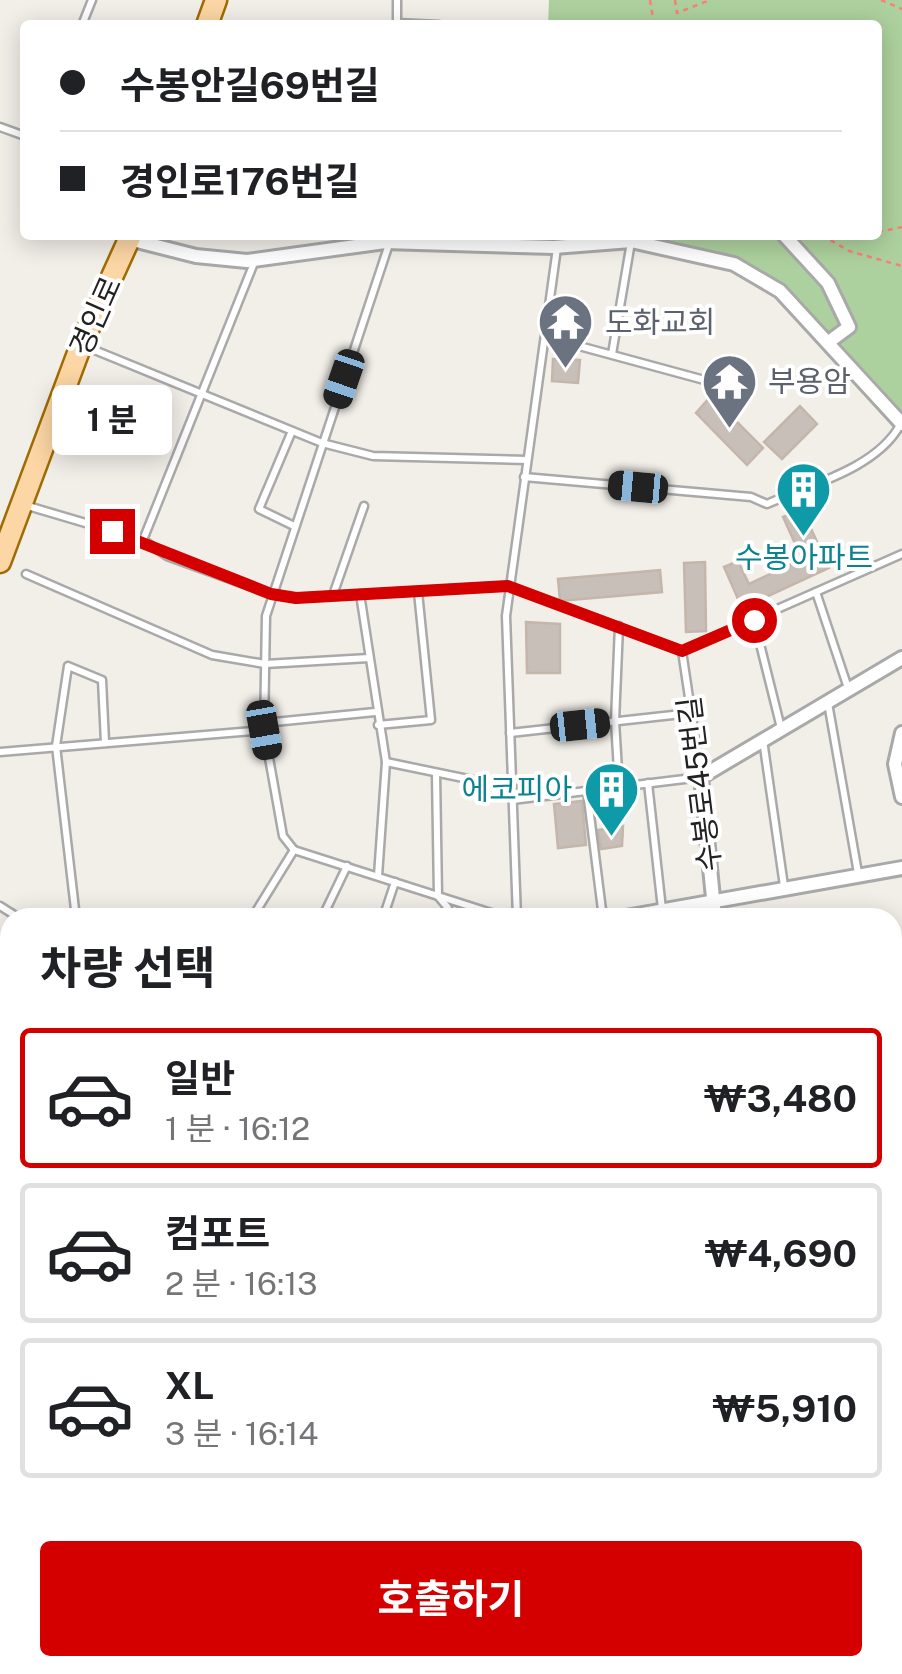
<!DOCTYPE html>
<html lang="ko">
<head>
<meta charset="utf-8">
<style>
	:root { --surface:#fff; --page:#f6f6f6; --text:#202124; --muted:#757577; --line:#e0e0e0; --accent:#d40000 }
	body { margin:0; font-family:"Public Sans","Noto Sans KR",sans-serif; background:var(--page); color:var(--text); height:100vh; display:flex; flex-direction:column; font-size:38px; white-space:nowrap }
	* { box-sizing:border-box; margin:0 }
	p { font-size:32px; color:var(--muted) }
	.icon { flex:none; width:55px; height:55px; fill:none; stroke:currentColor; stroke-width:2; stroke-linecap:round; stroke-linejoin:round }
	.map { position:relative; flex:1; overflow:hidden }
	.drawer { position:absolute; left:0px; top:908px; width:902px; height:768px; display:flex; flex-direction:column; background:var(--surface); border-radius:30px 30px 0 0; box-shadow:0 5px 25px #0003 }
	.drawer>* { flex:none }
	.banner { position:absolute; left:20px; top:20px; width:862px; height:220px; border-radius:10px; box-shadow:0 5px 25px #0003; display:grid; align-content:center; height:220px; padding:0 40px; background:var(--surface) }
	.end { position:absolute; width:45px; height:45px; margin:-22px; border:12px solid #d40000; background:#fff; box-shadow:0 0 0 5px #fff }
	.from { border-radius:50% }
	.bubble { position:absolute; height:70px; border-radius:10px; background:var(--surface); box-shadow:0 5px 25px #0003; font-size:32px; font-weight:700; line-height:70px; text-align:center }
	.car { position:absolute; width:30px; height:60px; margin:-30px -15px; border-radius:12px; box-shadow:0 0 8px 2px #0007; background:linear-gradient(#222 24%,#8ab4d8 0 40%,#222 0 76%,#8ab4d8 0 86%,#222 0) }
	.banner b { display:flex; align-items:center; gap:35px; height:95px; font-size:38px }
	.banner b+b { border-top:2px solid var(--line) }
	.banner i { width:25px; height:25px; background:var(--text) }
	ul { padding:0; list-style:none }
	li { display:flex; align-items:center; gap:30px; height:140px; margin:0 20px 15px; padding:0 20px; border:5px solid var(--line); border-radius:10px }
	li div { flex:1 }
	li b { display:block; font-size:38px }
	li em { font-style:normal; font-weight:700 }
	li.active { border-color:var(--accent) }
	li>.icon { width:90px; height:90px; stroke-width:1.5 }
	h2 { padding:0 40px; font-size:45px; line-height:120px }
	.button { display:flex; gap:20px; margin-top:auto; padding:20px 40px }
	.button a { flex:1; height:115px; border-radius:10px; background:var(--accent); color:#fff; font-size:40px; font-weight:700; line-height:115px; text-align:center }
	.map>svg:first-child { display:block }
</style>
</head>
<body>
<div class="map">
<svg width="902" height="1674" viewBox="0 0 902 1674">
	<rect width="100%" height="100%" fill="#f2efe9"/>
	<path fill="#add19e" d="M549,0H902V415C868,381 814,313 777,289C717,249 640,241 569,239L567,235H878V25H548Z"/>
	<g fill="#c7bfb8" stroke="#c4b6ab" stroke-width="2.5">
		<polygon points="553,359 580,360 578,383 552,381"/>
		<polygon points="735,369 754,386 728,413 763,448 747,465 696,413"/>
		<polygon points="800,406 817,424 782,459 764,442"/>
		<polygon points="802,509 829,568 742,608 724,567 738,561 749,584 802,559 783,517"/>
		<polygon points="705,562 706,631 686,632 684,563"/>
		<polygon points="660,570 662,592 560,601 558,579"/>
		<polygon points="526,622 560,624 560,673 527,673"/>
		<polygon points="582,801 586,845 558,848 554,804"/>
		<polygon points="623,826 622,846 601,849 598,830"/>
		<polygon points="902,1343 902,1374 898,1377 892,1369 892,1349"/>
	</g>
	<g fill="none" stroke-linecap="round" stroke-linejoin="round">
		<defs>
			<g id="service">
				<polyline points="397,23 439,25"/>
				<polyline points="397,24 397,0"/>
				<polyline points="82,25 92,0"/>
				<polyline points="0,127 25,136"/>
				<polyline points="546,337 719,384"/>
				<polyline points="87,347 322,443 373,456 527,460"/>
				<polyline points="612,354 631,242"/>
				<polyline points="292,431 259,509 294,526"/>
				<path d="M524,477L751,497L767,504C810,485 877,468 900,425"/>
				<polyline points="28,506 143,540 167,556 271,594 296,598 508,586 682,651 902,554"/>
				<polyline points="143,540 254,263"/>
				<polyline points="26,574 212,655 265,664 369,658"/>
				<polyline points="816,592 848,688"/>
				<polyline points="360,594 386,762 378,876"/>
				<polyline points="333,595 364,506"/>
				<polyline points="754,620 781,728"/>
				<polyline points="828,703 858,873"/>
				<polyline points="264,723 375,712"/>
				<polyline points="378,725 431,720 418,592"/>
				<polyline points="510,733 691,713"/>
				<polyline points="763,740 784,886"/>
				<polyline points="0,752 264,730"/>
				<polyline points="386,762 512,788"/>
				<polyline points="436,774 438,896 448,908 446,918"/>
				<polyline points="648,783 662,909"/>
				<polyline points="619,787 615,721 619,626"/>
				<polyline points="587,791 603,918"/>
				<polyline points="512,800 701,777 682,651"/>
				<polyline points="294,850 283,836 264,730 266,616 392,235"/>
				<polyline points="294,850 507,918"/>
				<polyline points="0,906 19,918"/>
				<polyline points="76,918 56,746 68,666 102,680 105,742"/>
				<polyline points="252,918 294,850"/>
				<polyline points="322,918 347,866"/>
				<polyline points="383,918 395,882"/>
				<polyline points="517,918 506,616 557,248"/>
				<polyline points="892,1000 902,999"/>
				<polyline points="892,1122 902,1116"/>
				<polyline points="0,1175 10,1172"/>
				<polyline points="0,1194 10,1196"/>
				<polyline points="892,1233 902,1226"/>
				<polyline points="892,1235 902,1247"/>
				<polyline points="892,1452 902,1445"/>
				<polyline points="892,1526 902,1526"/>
				<polyline points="305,1665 305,1674"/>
				<polyline points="497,1665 499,1674"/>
				<polyline points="823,1665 830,1674"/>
				<polyline points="82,1674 82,1665"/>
			</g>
			<g id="minor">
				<polyline points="784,235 828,283 849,327 830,341"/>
				<polyline points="129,239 196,256 247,261 385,242 554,247 631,241 734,264 780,291 902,424"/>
				<polyline points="902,733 895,764 902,797"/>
				<polyline points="620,918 902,868"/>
				<polyline points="715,918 701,777 902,658"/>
			</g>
			<g id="tertiary">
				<polyline points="892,1317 902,1309"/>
				<polyline points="0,1544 10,1544"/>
				<polyline points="764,1665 769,1674"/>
			</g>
			<g id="primary">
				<polyline points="207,25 216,0"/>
				<polyline points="0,562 81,345 131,235"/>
			</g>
		</defs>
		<use href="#service" stroke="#a9a9a9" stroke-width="11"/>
		<use href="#minor" stroke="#a9a9a9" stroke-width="18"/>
		<use href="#tertiary" stroke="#a9a9a9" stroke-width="20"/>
		<use href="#primary" stroke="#a06b00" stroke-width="25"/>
		<g stroke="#fa8072" stroke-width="2.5" stroke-dasharray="5 5" stroke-linecap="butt">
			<polyline points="650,0 654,25"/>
			<polyline points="675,0 677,13 710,0"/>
			<polyline points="881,0 902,9"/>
			<polyline points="878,232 902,227"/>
			<polyline points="822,235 849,251 902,266"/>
		</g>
		<use href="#service" stroke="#fff" stroke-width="6"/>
		<use href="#minor" stroke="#fff" stroke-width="12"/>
		<use href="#tertiary" stroke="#fff" stroke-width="15"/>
		<use href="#primary" stroke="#fcd6a4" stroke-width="20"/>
	</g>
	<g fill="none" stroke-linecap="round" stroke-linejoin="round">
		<polyline stroke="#d40000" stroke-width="12" points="112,531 271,594 296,598 508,586 682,651 754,620"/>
	</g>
	<defs>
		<symbol id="temple-pin" viewBox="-11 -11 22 30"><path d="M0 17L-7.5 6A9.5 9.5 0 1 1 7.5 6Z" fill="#6b7280" stroke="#fff"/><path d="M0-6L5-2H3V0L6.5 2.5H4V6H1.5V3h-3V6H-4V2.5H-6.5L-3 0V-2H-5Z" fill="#fff"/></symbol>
		<symbol id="building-pin" viewBox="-11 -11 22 30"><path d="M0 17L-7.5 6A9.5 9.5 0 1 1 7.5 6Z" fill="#0f9aa8" stroke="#fff"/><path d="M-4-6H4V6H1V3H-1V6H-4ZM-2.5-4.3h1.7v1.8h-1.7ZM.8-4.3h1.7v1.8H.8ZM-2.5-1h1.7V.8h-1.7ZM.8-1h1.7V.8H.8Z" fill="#fff"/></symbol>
	</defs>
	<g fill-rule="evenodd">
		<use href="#temple-pin" x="534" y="290" width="63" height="86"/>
		<use href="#temple-pin" x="698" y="350" width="63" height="86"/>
		<use href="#building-pin" x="772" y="458" width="63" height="86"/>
		<use href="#building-pin" x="580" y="758" width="63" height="86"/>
	</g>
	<g text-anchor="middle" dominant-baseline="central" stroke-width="8" stroke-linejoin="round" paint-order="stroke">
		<g font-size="30" fill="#222" stroke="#fff">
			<text transform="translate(95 316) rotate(-66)">경인로</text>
			<text transform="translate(699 784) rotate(-97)">수봉로45번길</text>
		</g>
		<g font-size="30" fill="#5b616d" stroke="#fff" text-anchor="start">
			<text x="605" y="322">도화교회</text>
			<text x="768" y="381">부용암</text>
		</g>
		<g font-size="30" fill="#0d838f" stroke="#fff">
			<text x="804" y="557">수봉아파트</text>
			<text x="572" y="789" text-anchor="end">에코피아</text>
		</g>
	</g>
</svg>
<i class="end from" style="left:754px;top:620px"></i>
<i class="end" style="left:112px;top:531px"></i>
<div class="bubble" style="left:52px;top:385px;width:120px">1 분</div>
<i class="car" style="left:344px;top:379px;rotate:199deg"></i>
<i class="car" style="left:638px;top:487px;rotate:275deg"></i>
<i class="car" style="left:580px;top:725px;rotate:84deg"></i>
<i class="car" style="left:264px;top:730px;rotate:170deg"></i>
<div class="banner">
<b><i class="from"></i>수봉안길69번길</b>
<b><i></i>경인로176번길</b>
</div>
<section class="drawer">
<h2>차량 선택</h2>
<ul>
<li class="active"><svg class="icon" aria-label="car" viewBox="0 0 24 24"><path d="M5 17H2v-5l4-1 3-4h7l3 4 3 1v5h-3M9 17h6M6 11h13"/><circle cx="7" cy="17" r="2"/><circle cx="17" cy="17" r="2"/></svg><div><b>일반</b><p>1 분 · 16:12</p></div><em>₩3,480</em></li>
<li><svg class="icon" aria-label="car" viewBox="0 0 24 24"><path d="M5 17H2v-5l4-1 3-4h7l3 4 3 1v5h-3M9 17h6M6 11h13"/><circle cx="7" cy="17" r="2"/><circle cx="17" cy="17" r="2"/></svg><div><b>컴포트</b><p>2 분 · 16:13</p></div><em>₩4,690</em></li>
<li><svg class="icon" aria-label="car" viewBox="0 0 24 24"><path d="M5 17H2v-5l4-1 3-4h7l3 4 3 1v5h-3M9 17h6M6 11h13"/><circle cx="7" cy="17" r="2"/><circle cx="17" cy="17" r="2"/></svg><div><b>XL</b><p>3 분 · 16:14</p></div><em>₩5,910</em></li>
</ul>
<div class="button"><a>호출하기</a></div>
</section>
</div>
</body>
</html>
